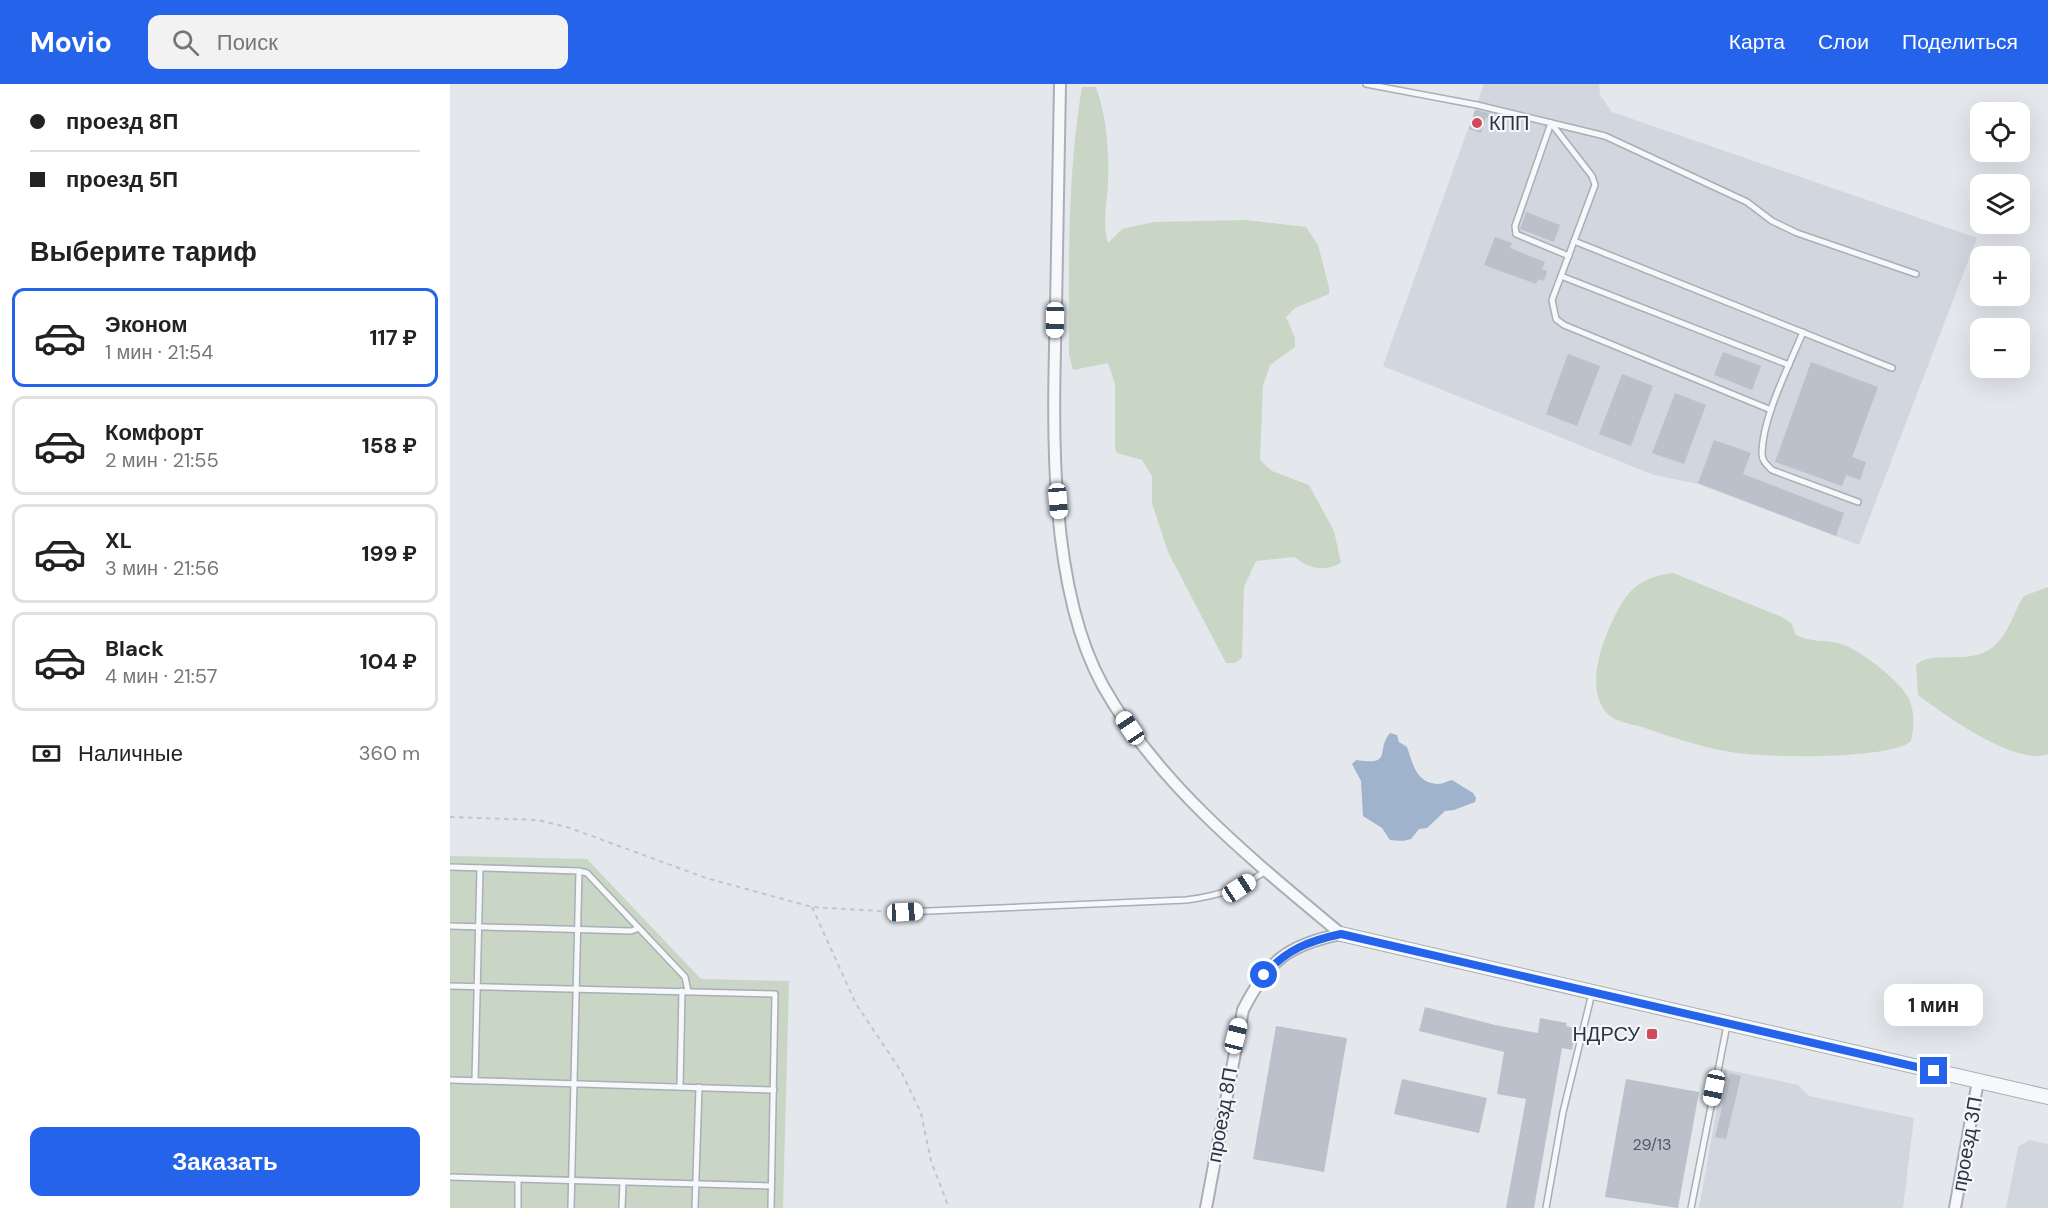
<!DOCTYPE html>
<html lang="ru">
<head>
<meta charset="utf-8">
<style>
	:root { --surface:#fff; --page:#f2f2f2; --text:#222; --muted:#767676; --line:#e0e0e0; --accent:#2563eb }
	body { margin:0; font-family:"DM Sans",sans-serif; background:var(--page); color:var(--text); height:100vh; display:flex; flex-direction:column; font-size:22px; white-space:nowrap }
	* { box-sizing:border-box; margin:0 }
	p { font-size:20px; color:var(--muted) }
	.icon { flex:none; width:33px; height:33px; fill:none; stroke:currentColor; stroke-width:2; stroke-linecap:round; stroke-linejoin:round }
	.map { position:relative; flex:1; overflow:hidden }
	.details { display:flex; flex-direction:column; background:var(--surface); width:450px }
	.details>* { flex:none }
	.hud { display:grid; align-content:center; height:132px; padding:0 30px; background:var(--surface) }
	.controls { position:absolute; left:1520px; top:18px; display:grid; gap:12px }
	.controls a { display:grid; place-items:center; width:60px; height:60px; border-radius:12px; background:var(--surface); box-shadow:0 6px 24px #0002; font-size:30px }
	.end { position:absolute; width:27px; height:27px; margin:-14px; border:8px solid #2563eb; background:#fff; box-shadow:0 0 0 3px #fff }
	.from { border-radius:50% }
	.bubble { position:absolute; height:42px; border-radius:12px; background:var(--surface); box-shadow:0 6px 24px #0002; font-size:20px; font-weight:700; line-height:42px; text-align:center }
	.car { position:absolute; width:18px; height:36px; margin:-18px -9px; border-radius:8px; box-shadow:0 0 4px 2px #0007; background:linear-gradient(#fff 24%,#345 0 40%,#fff 0 76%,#345 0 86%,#fff 0) }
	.hud b { display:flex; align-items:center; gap:21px; height:57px; font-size:22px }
	.hud b+b { border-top:2px solid var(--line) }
	.hud i { width:15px; height:15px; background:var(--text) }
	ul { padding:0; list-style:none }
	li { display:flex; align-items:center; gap:18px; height:99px; margin:0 12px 9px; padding:0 18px; border:3px solid var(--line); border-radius:12px }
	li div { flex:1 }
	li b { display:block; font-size:22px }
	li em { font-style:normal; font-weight:700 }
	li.current { border-color:var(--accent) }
	li>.icon { width:54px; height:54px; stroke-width:1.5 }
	h2 { padding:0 30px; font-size:27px; line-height:72px }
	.pay { display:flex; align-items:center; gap:15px; height:66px; padding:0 30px; font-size:22px }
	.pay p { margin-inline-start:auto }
	.primary-button { display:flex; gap:12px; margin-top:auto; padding:12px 30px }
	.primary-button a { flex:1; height:69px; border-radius:12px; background:var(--accent); color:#fff; font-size:24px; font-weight:700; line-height:69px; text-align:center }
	header { display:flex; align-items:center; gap:36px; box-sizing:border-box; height:84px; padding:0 30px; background:var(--accent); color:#fff }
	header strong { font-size:28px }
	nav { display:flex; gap:33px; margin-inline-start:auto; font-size:21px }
	.search { width:420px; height:54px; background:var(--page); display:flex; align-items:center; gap:15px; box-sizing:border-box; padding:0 21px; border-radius:12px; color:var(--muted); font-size:22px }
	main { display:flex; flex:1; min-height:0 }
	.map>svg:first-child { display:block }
</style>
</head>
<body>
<header>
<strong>Movio</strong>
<div class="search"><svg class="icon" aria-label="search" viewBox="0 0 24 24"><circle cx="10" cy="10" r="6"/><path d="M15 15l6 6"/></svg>Поиск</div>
<nav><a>Карта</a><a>Слои</a><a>Поделиться</a></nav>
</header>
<main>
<section class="details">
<div class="hud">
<b><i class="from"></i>проезд 8П</b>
<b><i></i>проезд 5П</b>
</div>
<h2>Выберите тариф</h2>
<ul>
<li class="current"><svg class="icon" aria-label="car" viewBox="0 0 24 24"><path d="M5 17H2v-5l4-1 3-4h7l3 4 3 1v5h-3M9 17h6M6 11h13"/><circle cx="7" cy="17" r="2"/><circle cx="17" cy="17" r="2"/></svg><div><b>Эконом</b><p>1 мин · 21:54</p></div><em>117 ₽</em></li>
<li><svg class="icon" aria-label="car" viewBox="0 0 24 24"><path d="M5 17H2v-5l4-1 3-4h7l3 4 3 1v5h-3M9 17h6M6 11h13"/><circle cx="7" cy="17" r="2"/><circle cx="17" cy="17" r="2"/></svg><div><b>Комфорт</b><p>2 мин · 21:55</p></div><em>158 ₽</em></li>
<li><svg class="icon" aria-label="car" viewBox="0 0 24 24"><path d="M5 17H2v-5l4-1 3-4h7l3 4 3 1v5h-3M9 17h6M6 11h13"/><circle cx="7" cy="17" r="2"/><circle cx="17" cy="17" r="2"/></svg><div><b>XL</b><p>3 мин · 21:56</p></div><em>199 ₽</em></li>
<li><svg class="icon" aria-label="car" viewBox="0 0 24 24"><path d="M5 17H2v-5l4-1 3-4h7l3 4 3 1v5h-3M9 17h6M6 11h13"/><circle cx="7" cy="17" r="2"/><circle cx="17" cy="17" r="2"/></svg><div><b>Black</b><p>4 мин · 21:57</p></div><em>104 ₽</em></li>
</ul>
<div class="pay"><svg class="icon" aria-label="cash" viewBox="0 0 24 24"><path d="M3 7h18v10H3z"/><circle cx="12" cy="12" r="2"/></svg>Наличные<p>360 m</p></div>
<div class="primary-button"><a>Заказать</a></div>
</section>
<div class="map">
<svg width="1598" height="1124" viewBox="0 0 1598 1124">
	<rect width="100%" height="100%" fill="#e4e7ec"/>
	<g fill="#d2d6de">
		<polygon points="1034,0 1149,0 1150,11 1162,28 1527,154 1409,461 1248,400 1204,391 933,282"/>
		<polygon points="1274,985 1348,1001 1359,1012 1464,1034 1453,1124 1249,1124"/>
		<polygon points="1579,1056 1598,1060 1598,1124 1556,1124 1568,1063"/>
	</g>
	<g fill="#c9d6c5">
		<path d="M632,3H646C657,34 659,66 658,99C657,120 652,138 658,159L672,145L704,138L796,136L856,143L868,161L879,203V210L845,224L836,233L845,254V263L820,281L813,302L810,376L822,387L859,401L884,447L891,479C874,488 858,485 845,473L806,477L794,503L792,574L785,579H776L718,468L702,419V392L692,376L667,369L665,364V300L658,279L623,286L619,270C619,180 617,91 632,3Z"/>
		<path d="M1223,489L1332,533L1341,539L1346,551C1361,559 1375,555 1391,560C1409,565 1452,598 1459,615C1465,629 1464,643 1461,657C1441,676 1311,674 1281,668C1251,663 1221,653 1192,643C1181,640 1162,637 1155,627C1137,603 1150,564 1161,540C1177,507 1186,494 1223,489Z"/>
		<path d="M1598,503V670C1567,683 1493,630 1468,611L1466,581C1484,563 1525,586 1549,557C1560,545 1565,525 1574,512Z"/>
		<polygon points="0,772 137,775 251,895 339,897 333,1124 0,1124"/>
	</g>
	<path fill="#9fb4cc" d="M940,649L947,651L949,658L957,663C963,680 966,699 988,700C993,700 997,697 1002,696L1023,709L1026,714L1025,718L1004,726L995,727L977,744L969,745L961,755L953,757L940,756L932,744L913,732L911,697L902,680L906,676C944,682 925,667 940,649Z"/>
	<g fill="#bbc0ca">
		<polygon points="1025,26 1042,30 1041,35 1036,33 1031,49 1019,45"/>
		<polygon points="1076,128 1110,141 1104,158 1070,145"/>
		<polygon points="1045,153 1062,159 1060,164 1095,178 1092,185 1097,187 1094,197 1088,195 1086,200 1034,181"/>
		<polygon points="1273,268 1311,282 1302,306 1264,291"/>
		<polygon points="1118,270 1150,282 1127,342 1096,330"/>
		<polygon points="1361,278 1428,303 1402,373 1416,378 1410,396 1396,391 1392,402 1325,378"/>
		<polygon points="1172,290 1203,302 1181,362 1149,350"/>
		<polygon points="1225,309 1256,321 1234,380 1202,369"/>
		<polygon points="1264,356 1301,369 1293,390 1394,429 1386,452 1248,399"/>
		<polygon points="975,923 1045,941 1088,949 1090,934 1117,939 1116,942 1126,944 1122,966 1112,964 1084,1124 1056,1124 1076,1015 1047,1010 1054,968 969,947"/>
		<polygon points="826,942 897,954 874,1088 803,1075"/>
		<polygon points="1280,989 1291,992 1276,1055 1265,1053"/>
		<polygon points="952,995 1037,1014 1029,1049 944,1030"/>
		<polygon points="1176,995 1249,1008 1228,1124 1155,1113"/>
	</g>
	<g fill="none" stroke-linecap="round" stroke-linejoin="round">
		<defs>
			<g id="service">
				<polyline points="916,0 1027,21 1155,52 1297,118 1322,137 1347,149 1466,190"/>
				<polyline points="1101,39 1142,92 1145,101 1102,216 1106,235 1114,241 1321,326"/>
				<polyline points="1101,39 1065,142 1066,150 1119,172"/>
				<polyline points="1124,157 1442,284"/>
				<polyline points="1111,192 1339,281"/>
				<path d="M1353,248C1339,282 1312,334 1312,370C1312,377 1317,381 1322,386L1408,418"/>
				<polyline points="0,783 129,787 137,789 235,893 238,907"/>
				<path d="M455,828L736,816C768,812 789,805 816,787"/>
				<polyline points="0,842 181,847 189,844"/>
				<polyline points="0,902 325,910 321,1124"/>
				<polyline points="0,996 324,1006"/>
				<polyline points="25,997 30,784"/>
				<polyline points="230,1003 232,907"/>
				<polyline points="0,1093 321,1102"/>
				<polyline points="68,1124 68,1095"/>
				<polyline points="121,1124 129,787"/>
				<polyline points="172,1124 173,1098"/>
				<polyline points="245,1124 249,1003"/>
				<polyline points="1096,1124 1113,1028 1142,909"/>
				<polyline points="1241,1124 1277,941"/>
			</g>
			<g id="minor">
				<path d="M610,0C609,75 607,150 606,225C603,338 597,501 653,602C709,702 805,778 891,850"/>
				<path d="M756,1124L793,926C818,877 837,861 891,850"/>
				<polyline points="1505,1124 1528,997"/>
			</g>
			<polyline id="tertiary" points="891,850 1598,1013"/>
		</defs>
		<use href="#service" stroke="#a9aeb7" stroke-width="8"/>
		<use href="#minor" stroke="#a9aeb7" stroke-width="14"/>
		<use href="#tertiary" stroke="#a9aeb7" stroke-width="16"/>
		<g stroke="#c2c5cb" stroke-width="2" stroke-dasharray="4.5 4.5" stroke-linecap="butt">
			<polyline points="0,733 88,736 120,744 256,794 362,823 446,828"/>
			<polyline points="362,823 406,920 451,987 471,1029 481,1077 499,1124"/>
		</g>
		<use href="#service" stroke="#f7f8fa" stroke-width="5"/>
		<use href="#minor" stroke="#f7f8fa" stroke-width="10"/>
		<use href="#tertiary" stroke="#f7f8fa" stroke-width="14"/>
	</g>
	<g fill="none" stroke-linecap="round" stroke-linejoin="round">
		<path stroke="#2563eb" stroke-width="8" d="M814,891C836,866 858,857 891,850L1484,987"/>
	</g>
	<g fill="#d1495b" stroke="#f4f6f9" stroke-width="2">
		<circle cx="1027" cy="39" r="6"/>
		<rect x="1196" y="944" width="12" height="12" rx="3"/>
	</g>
	<g text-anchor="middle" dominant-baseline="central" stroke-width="4.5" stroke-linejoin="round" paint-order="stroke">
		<g font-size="16" fill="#4f5766">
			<text x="1202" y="1060">29/13</text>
		</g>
		<g font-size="20" fill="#2b3445" stroke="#f4f6f9" text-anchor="start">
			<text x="1039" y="39">КПП</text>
			<text x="1190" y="950" text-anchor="end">НДРСУ</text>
		</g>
		<g font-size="20" fill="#2b3445" stroke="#f4f6f9">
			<text transform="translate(772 1031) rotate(-80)">проезд 8П</text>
			<text transform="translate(1517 1060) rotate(-80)">проезд 3П</text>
		</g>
	</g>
</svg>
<div class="controls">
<a><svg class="icon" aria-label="locate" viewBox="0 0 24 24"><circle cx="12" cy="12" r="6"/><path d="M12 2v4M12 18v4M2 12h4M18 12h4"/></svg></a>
<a><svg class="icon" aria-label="layers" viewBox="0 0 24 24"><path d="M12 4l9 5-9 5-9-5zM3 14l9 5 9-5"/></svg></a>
<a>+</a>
<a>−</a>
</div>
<i class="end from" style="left:814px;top:891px"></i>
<i class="end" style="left:1484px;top:987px"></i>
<div class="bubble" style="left:1434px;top:900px;width:99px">1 мин</div>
<i class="car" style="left:605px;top:236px;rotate:181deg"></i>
<i class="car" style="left:608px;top:417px;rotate:175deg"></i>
<i class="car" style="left:680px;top:644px;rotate:326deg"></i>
<i class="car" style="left:789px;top:804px;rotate:57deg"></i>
<i class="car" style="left:455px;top:828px;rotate:87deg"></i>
<i class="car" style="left:786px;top:952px;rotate:14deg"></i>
<i class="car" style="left:1264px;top:1004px;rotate:192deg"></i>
</div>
</main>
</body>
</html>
